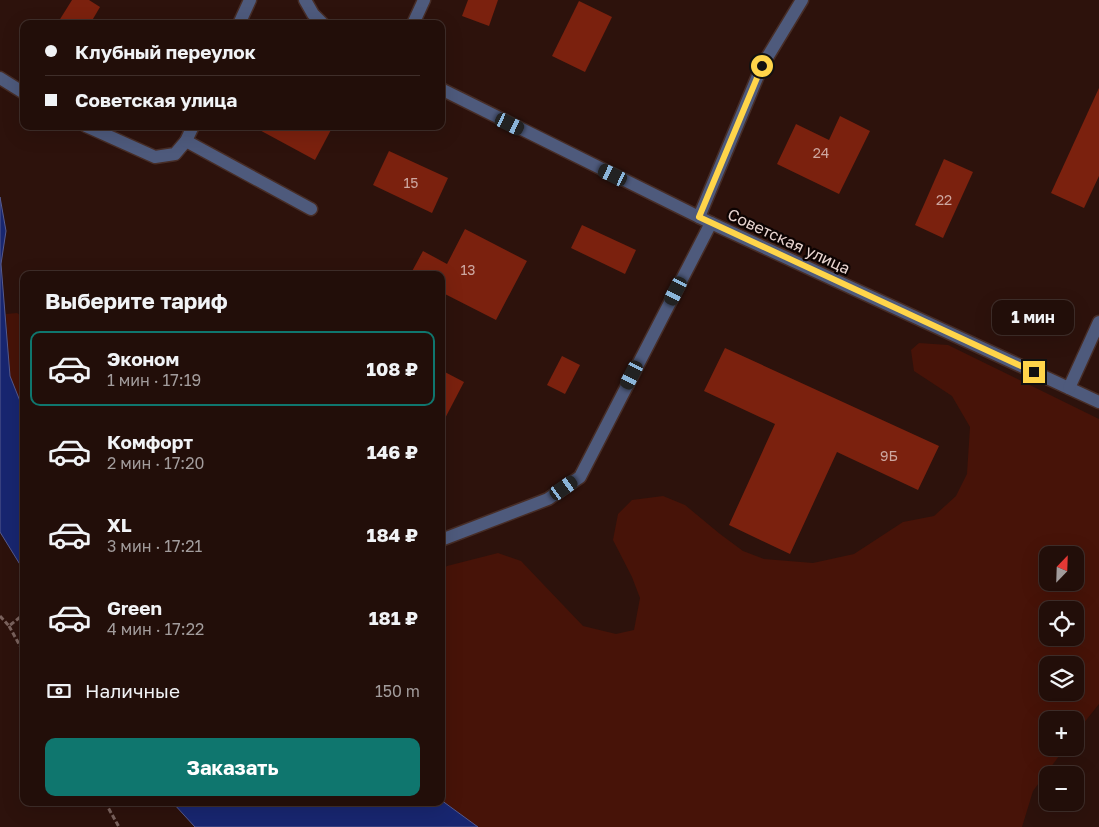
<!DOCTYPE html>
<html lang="ru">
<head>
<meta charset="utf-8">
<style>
	:root { --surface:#220e09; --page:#2a1712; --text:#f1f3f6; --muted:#a29c9c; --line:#3f2e2a; --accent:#0f766e }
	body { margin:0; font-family:"Golos Text",sans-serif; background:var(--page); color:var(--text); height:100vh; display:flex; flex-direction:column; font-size:19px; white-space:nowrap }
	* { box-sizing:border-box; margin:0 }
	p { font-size:16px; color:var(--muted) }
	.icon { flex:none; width:28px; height:28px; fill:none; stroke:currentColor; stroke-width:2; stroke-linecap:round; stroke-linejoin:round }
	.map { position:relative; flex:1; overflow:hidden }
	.details { position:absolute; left:20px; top:271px; width:425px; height:535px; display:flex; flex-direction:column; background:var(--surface); border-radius:10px; box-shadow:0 5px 20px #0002,0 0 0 1px var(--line) }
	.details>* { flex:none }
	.banner { position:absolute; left:20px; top:20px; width:425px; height:110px; border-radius:10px; box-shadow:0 5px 20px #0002,0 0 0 1px var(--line); display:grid; align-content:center; height:110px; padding:0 25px; background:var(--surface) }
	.needle { width:32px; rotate:23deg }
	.fabs { position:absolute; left:1039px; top:546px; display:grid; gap:10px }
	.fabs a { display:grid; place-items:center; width:45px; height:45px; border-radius:10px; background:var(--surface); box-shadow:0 5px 20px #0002,0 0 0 1px var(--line); font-size:25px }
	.end { position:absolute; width:22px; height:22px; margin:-11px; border:6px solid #ffd54a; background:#111; box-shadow:0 0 0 2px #111 }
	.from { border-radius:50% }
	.bubble { position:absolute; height:35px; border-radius:10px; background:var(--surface); box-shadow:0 5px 20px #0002,0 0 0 1px var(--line); font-size:16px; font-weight:700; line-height:35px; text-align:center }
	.car { position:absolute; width:15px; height:30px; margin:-15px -8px; border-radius:6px; box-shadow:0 0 4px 1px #0007; background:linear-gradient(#222 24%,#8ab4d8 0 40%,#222 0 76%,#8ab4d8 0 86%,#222 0) }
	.banner b { display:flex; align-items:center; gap:18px; height:48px; font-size:19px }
	.banner b+b { border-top:1px solid var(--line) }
	.banner i { width:12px; height:12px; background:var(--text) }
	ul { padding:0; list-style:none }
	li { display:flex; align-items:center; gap:15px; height:75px; margin:0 10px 8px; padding:0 15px; border:2px solid transparent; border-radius:10px }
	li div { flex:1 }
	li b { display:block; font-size:19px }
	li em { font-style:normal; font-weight:700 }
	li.on { border-color:var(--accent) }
	li>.icon { width:45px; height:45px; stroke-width:1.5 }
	h2 { padding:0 25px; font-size:22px; line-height:60px }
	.pay { display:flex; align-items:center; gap:12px; height:55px; padding:0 25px; font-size:19px }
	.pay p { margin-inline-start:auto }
	.button { display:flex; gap:10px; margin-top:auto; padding:10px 25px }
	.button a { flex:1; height:58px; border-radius:10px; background:var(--accent); color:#fff; font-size:20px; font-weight:700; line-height:58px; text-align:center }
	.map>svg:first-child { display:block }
</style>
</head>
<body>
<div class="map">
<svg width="1099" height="827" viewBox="0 0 1099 827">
	<rect width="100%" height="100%" fill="#2d120c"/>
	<g fill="#471308" fill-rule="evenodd">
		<polygon points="17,313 24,318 24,421 10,376 6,314"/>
		<path d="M919,343L948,345L1099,419V704L1075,734V720H1048V748H1065L1033,791L1022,827H478L441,800V571L447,566L498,553L521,561L583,626L616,634L634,630L640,598L632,577L613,540L618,514L632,500L663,496L685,505L720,534L743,551L764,559L813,563L854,554L903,522L934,516L956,496L967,474L970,427L952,396L914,371L911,350ZM1048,555H1075V582H1048ZM1048,610H1075V638H1048ZM1048,665H1075V692H1048Z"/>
	</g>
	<g fill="#182670" stroke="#565a8d">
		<polygon points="0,197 6,231 1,264 10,376 24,411 24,571 0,532"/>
		<polygon points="441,800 478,827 195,827 173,803 441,802"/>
	</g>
	<g fill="#7b210e">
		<polygon points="72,0 89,0 100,7 90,24 57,24"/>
		<polygon points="468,0 498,0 489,26 462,16"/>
		<polygon points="579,1 612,17 585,72 552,56"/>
		<polygon points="1099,88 1099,176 1084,208 1051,193"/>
		<polygon points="840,116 870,131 839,194 777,164 796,124 829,140"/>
		<polygon points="252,126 333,126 315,160"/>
		<polygon points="389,151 448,178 432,213 373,185"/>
		<polygon points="944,159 973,172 943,238 915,225"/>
		<polygon points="582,225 636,250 625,274 571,248"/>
		<polygon points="465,229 527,261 496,320 441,292 441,275 410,275 423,251 447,264"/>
		<polygon points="725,348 939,446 918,490 837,452 790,554 729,525 775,424 704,391"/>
		<polygon points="562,356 580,365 565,394 547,385"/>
		<polygon points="441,370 464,382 441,426"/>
	</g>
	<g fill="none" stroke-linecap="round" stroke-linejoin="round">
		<defs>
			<g id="minor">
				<polyline points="305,0 313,14 323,24"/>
				<polyline points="239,24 250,0"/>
				<polyline points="413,24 424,0"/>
				<polyline points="0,78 24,93"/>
				<polyline points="441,89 711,223 1099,402"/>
				<polyline points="86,126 155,157 175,154 186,141 193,126"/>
				<polyline points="186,141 311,209"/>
				<polyline points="699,217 762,66 802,0"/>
				<polyline points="1069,388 1099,322"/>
				<polyline points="441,540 548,499 580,477 711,223"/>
			</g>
		</defs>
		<use href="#minor" stroke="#472d27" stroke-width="15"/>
		<g stroke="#7a625d" stroke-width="3" stroke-dasharray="5 2.5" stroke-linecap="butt">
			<polyline points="0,616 9,626 24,614"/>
			<polyline points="9,626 24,653"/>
			<polyline points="105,802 119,827"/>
		</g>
		<use href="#minor" stroke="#4e5a7c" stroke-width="12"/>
	</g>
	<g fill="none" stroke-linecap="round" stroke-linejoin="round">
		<polyline stroke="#ffd54a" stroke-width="6" points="762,66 699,217 1034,372"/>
	</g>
	<g text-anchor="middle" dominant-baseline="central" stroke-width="4.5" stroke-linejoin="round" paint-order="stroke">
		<g font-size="14" fill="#cda7a0">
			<text x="821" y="152">24</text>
			<text x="411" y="182">15</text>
			<text x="944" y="199">22</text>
			<text x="468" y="269">13</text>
			<text x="889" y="455">9Б</text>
		</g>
		<g font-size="16" fill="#e8d4d0" stroke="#0d0302">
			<text transform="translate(789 241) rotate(25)">Советская улица</text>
		</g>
	</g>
</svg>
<div class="fabs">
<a><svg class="needle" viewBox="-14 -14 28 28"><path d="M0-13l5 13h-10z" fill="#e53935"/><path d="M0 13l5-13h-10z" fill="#a29c9c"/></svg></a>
<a><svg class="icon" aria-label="locate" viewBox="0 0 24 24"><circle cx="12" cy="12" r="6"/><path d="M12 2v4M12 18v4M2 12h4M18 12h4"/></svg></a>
<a><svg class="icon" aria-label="layers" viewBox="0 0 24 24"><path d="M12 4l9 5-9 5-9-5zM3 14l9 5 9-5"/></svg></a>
<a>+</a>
<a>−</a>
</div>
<i class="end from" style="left:762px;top:66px"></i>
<i class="end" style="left:1034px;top:372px"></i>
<div class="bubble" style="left:992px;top:300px;width:82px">1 мин</div>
<i class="car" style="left:510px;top:124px;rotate:116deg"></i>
<i class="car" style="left:613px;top:175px;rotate:296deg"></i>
<i class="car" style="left:676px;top:291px;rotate:207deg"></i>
<i class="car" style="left:632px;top:375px;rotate:207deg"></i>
<i class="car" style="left:564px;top:488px;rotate:55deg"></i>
<div class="banner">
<b><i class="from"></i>Клубный переулок</b>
<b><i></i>Советская улица</b>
</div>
<section class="details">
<h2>Выберите тариф</h2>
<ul>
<li class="on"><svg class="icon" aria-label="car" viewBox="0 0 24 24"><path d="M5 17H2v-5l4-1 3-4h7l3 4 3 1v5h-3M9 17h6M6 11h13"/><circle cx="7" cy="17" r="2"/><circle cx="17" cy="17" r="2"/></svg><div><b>Эконом</b><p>1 мин · 17:19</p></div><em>108 ₽</em></li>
<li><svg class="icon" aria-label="car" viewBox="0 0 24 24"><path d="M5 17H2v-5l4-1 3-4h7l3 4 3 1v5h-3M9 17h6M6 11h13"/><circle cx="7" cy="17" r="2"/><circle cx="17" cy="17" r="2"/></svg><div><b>Комфорт</b><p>2 мин · 17:20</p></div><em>146 ₽</em></li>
<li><svg class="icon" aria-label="car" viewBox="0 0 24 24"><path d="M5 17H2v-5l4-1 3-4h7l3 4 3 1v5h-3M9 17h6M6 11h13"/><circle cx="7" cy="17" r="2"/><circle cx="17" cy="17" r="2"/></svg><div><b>XL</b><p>3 мин · 17:21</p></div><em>184 ₽</em></li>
<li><svg class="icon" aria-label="car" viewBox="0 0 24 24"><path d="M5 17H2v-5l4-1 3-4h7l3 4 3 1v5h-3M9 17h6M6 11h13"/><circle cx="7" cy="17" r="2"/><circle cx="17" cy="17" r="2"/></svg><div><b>Green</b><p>4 мин · 17:22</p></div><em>181 ₽</em></li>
</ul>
<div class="pay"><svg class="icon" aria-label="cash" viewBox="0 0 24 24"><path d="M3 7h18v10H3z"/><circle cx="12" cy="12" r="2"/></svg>Наличные<p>150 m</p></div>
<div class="button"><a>Заказать</a></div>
</section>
</div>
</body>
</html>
